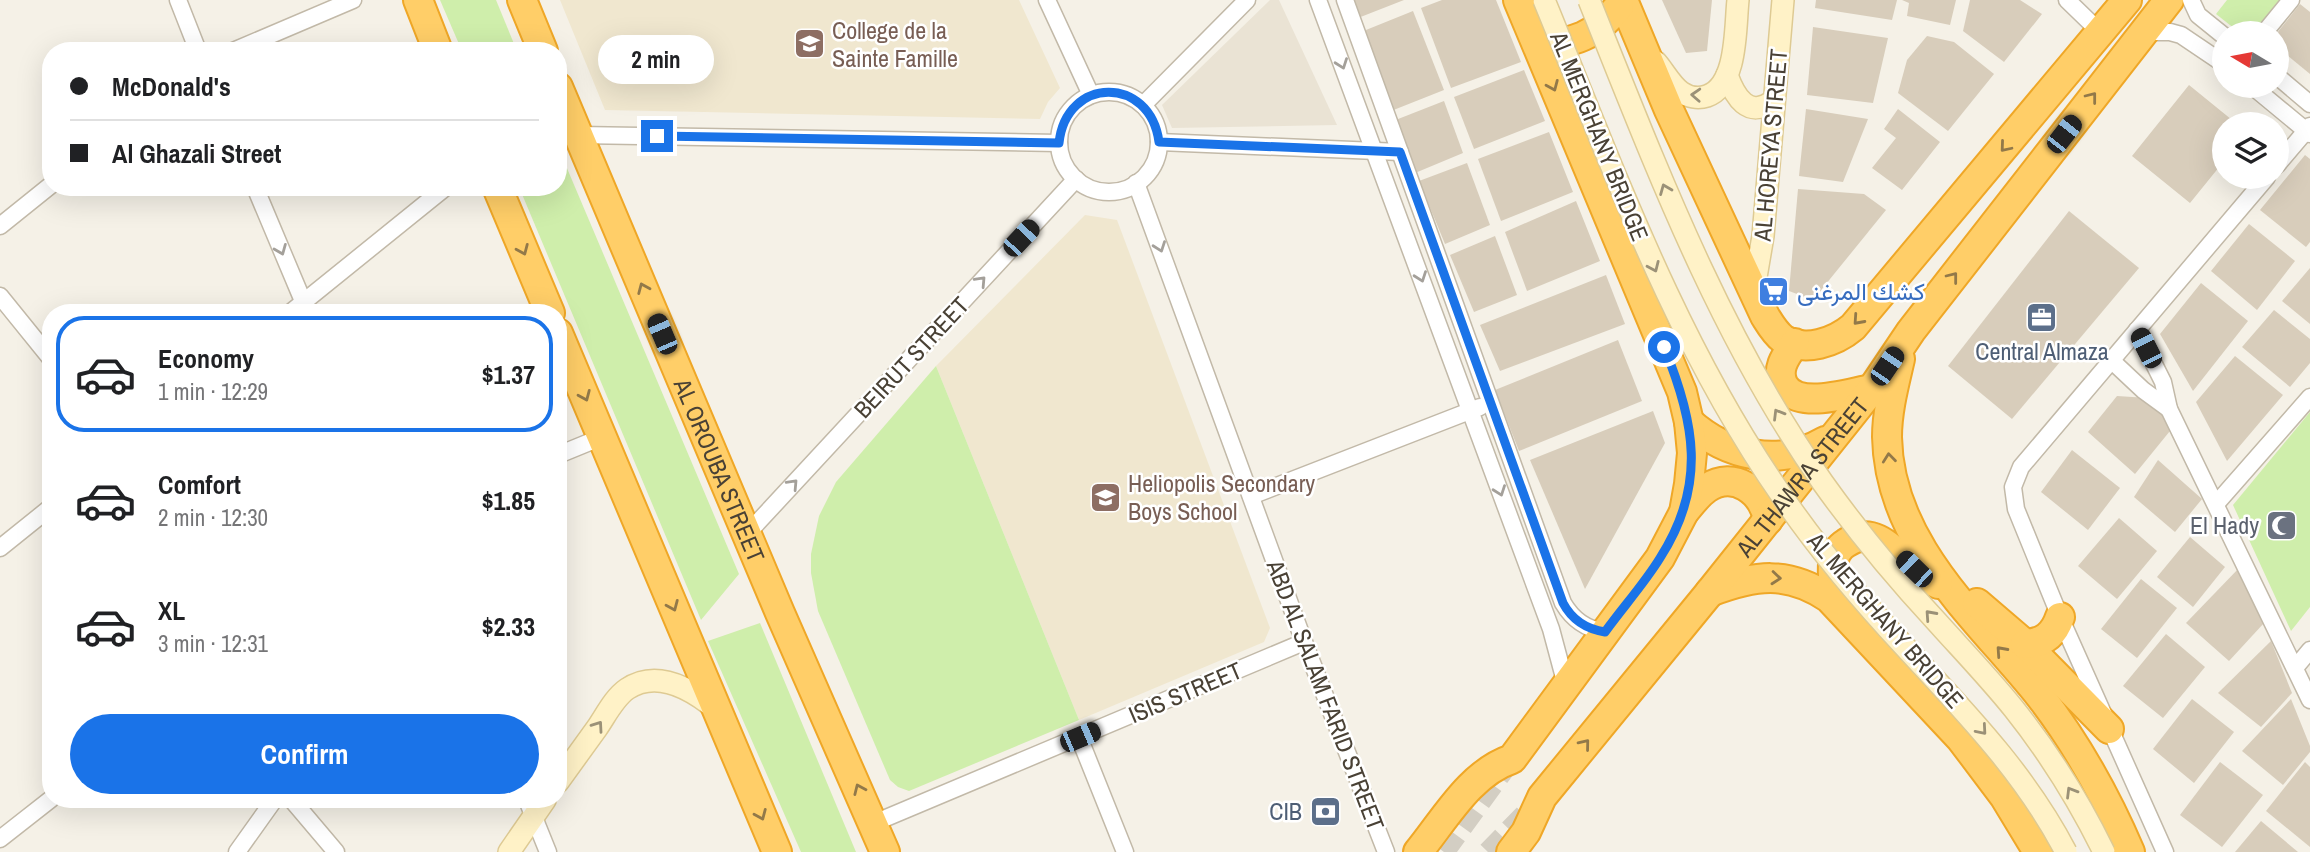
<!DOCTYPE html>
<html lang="en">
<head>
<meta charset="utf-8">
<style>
	:root { --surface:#fff; --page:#f6f6f6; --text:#202124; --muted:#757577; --line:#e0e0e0; --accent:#1a73e8 }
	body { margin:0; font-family:"Archivo Narrow",Vazirmatn,sans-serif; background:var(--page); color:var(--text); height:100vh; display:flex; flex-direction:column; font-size:26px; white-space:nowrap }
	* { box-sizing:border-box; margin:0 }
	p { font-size:23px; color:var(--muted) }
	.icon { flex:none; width:38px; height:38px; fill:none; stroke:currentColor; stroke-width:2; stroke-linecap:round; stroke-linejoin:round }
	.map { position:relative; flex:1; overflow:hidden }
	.sheet { position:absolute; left:42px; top:304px; width:525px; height:504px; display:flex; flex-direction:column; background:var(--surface); border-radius:28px; box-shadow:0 7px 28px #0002 }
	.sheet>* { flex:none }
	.hud { position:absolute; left:42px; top:42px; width:525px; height:154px; border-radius:28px; box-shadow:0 7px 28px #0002; display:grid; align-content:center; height:154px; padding:0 28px; background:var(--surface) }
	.needle { width:46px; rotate:280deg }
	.buttons { position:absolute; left:2212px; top:21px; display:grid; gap:14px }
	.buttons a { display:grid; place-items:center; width:77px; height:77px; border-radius:50%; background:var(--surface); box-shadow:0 7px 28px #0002; font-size:35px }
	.end { position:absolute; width:32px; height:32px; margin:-16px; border:9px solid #1a73e8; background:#fff; box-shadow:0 0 0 4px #fff }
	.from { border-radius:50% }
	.bubble { position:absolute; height:49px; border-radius:24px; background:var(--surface); box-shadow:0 7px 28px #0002; font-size:23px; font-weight:700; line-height:49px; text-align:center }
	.car { position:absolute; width:21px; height:42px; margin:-21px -10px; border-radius:9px; box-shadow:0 0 5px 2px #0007; background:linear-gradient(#222 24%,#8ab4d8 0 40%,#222 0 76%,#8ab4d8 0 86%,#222 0) }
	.hud b { display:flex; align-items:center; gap:24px; height:66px; font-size:26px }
	.hud b+b { border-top:2px solid var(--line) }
	.hud i { width:18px; height:18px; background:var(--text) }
	ul { padding:12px 0 0; list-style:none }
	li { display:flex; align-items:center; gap:21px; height:116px; margin:0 14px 10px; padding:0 14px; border:4px solid transparent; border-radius:28px }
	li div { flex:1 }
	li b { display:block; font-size:26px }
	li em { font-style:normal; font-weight:700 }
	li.on { border-color:var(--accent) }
	li>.icon { width:63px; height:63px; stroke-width:1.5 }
	.action { display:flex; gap:14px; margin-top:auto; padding:14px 28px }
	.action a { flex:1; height:80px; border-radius:42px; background:var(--accent); color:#fff; font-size:28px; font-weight:700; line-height:80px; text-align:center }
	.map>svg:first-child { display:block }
</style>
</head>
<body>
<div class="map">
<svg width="2310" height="852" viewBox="0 0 2310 852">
	<rect width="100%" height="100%" fill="#f5f1e7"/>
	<polygon fill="#eae3d4" points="1270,0 1279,0 1337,125 1172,128 1162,105"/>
	<g fill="#f0e7cf">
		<polygon points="560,0 1019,0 1060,88 1048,102 1040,119 605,110"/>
		<polygon points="1085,215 1117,220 1270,628 1264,642 1079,720 936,366"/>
	</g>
	<g fill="#cfeeab">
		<polygon points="440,0 496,0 517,51 462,51"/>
		<polygon points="2227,0 2284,0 2257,33 2240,33 2216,14"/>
		<polygon points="558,147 739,574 701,620 519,187 558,187"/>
		<polygon points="936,366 1079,720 909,791 898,787 890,780 818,611 811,573 811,554 819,516 836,482"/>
		<polygon points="2310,412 2310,607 2291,631 2233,505"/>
		<polygon points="760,623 856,852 801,852 708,641"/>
	</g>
	<g fill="#d8cdbb">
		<polygon points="1351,0 1404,0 1358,18"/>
		<polygon points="1442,0 1496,0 1521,62 1451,88 1421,8"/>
		<polygon points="1662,0 1712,0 1707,51 1686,53"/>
		<polygon points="1816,0 1897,0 1892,20 1815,8"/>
		<polygon points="1902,0 1956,0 1950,25 1907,16 1909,3"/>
		<polygon points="1970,0 2020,0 2042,14 2004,62 1963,31"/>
		<polygon points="2300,4 2310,12 2310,74 2277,47 2277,33"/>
		<polygon points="1413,11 1444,90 1391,111 1361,32"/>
		<polygon points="1813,27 1888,38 1873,103 1807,95"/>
		<polygon points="1927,36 1954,42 1994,74 1948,131 1898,93 1907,60"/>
		<polygon points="1524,70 1545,121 1474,149 1454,97"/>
		<polygon points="2189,85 2237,124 2224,124 2224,161 2190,203 2132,156"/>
		<polygon points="1444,101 1463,153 1415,173 1393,121"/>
		<polygon points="1806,109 1868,119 1843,182 1799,176"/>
		<polygon points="1898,109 1940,142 1902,190 1872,168 1896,138 1884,129"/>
		<polygon points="1549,132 1573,192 1501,221 1478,159"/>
		<polygon points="2305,155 2310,159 2310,242 2306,247 2260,210"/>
		<polygon points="1467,163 1490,225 1445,244 1419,181"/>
		<polygon points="1798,189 1864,194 1886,210 1813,300 1789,291"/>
		<polygon points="1576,201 1600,261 1527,291 1505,232"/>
		<polygon points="2069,211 2139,268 2012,419 1948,366"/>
		<polygon points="2249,224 2295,261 2257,310 2211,271"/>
		<polygon points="1495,236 1517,295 1474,312 1450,255"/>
		<polygon points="2310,268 2310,324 2282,301"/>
		<polygon points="1606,275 1625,324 1500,371 1480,325"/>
		<polygon points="2201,283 2248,321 2193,391 2160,334"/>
		<polygon points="2274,310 2310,339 2310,363 2290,387 2242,347"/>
		<polygon points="1618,340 1642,401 1519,451 1495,390"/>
		<polygon points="2235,356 2283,395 2227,461 2196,402"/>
		<polygon points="2117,396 2148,398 2174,426 2135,474 2088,432"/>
		<polygon points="1653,411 1665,443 1585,589 1530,460"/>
		<polygon points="2072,450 2120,488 2088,530 2041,492"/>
		<polygon points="2158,460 2202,499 2175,532 2134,497"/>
		<polygon points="2119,518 2157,551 2117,599 2078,566"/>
		<polygon points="2190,537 2225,567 2193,607 2157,577"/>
		<polygon points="2241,566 2264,623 2229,661 2186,623"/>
		<polygon points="2141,579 2177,608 2137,658 2101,629"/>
		<polygon points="2166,634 2205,667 2163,718 2123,686"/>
		<polygon points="2271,641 2292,693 2261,727 2218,693"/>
		<polygon points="2192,699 2234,732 2194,783 2153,749"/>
		<polygon points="2291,699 2310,746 2310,752 2283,785 2242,751"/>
		<polygon points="2220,762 2263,795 2222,847 2180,815"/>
		<polygon points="2305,762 2310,767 2310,847 2266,811"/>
		<polygon points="2261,821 2298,852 2235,852"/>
	</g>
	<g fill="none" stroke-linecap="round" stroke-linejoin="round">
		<g stroke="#d3cec3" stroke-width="21" stroke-dasharray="21 10" stroke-linecap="butt">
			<polyline points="1444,852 1508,764"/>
			<polyline points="1488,852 1533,806"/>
		</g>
		<defs>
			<g id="street">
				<polyline points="178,0 198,51"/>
				<polyline points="1047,0 1091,95"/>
				<polyline points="1318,0 1551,629 1566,685"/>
				<path d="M1345,0L1563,603C1573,620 1586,629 1605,632"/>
				<polyline points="2067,0 2101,33"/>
				<polyline points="2191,0 2198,15 2224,36"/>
				<polyline points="2143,32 2170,32 2181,35 2224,64"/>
				<polyline points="2264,33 2291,0"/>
				<polyline points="233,51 353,0"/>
				<polyline points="2277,76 2310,104"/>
				<polyline points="2252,86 2310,134"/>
				<circle cx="1109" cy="142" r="50"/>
				<polyline points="1143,105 1247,0"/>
				<polyline points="578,135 1059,143"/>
				<polyline points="1159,142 1400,152"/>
				<polyline points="2277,165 2310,126"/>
				<polyline points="1136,183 1304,642 1386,852"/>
				<polyline points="255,187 308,313"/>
				<polyline points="0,226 51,185"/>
				<polyline points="0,296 51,359"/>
				<polyline points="290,313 446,187"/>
				<polyline points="2137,330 2163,382 2169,409 2310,700"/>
				<polyline points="2111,360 2143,390 2169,409"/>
				<polyline points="558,455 602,437"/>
				<polyline points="1251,496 1480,407"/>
				<polyline points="2216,504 2310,397"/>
				<polyline points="747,534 1076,179"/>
				<polyline points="0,548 51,507"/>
				<polyline points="2295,668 2310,650"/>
				<polyline points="1079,737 1125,852"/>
				<polyline points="292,800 336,852"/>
				<polyline points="527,800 548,852"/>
				<polyline points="874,823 1304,642"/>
				<polyline points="0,839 51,799"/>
				<polyline points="237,852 274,800"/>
				<polyline points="2165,852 2060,617 2016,509 2013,487 2021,467 2267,177"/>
			</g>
			<g id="secondary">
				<path d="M1656,62C1664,71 1671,85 1681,92C1688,97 1698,99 1707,96C1738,85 1735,27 1738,0"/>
				<path d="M1727,75C1735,97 1748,119 1773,101"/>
				<polyline points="1754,289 1763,236 1783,0"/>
				<path d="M558,782C571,764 584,746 597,728C606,715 614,698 627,689C658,668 693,690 717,710"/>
				<polyline points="509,852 545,800"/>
			</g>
			<g id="highway">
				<polyline points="418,0 438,51"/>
				<polyline points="522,0 543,51"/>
				<path d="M1623,0L1669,110L1765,316C1770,324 1775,333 1783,339C1805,353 1835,342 1853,327L2127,0"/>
				<path d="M1537,44C1574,44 1595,36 1619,6"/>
				<path id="s1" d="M558,87L780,613L885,852"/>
				<polyline points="497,187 550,313"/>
				<polyline points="558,333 777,852"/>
				<path d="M1795,343C1786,356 1776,368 1783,384C1796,411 1848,393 1872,389"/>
				<path d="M1900,359C1894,385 1887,411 1887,437C1889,545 1978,618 2040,696C2077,744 2106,796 2130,852"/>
				<path d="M1689,422C1727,456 1779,468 1825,441"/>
				<path d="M1684,512C1691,504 1698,494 1707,488C1734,470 1763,491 1768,520"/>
				<path d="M1834,587C1832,570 1830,553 1846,543C1875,523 1895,553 1914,570C1922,576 1929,580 1938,584"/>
				<path d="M1710,592C1755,575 1787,570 1829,598L1961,739L2004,796L2038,852"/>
				<polyline points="1977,603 2025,644 2109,729"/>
				<path d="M2025,644C2043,643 2054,635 2060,617"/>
				<path d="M1418,852C1445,819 1470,773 1512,759L1660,558L1684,512L1689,484L1692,453L1689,422L1682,392L1518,0"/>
				<path id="s2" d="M1511,852L1526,832L1542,797L1710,592L1872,389L1911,331L2169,0"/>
			</g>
		</defs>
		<use href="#street" stroke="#c2b9a8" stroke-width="19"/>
		<use href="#secondary" stroke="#deca93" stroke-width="24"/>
		<use href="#highway" stroke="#efa727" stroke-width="32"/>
		<use href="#street" stroke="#fff" stroke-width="16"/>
		<use href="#secondary" stroke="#fff2c7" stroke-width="21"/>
		<use href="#highway" stroke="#ffce68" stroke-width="28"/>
		<defs>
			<g id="secondary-bridge">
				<path d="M1544,0C1614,170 1676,344 1782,496C1819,550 1862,601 1906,648C1965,712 2025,773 2066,852"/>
				<path d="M1589,0C1656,167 1719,335 1823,483C1858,532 1896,578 1937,622C1963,651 1990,679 2014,709C2049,753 2079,801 2104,852"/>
			</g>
		</defs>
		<use href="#secondary-bridge" stroke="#deca93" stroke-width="24" stroke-linecap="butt"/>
		<use href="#secondary-bridge" stroke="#fff2c7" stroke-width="21"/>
	</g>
	<defs><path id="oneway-chevron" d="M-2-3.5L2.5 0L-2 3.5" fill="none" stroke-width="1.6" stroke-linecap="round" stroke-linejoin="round" transform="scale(1.75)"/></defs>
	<g stroke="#a4a09a">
		<use href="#oneway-chevron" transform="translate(1342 64) rotate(70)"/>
		<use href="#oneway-chevron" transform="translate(1160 247) rotate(70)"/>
		<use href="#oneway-chevron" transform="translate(281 250) rotate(68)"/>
		<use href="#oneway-chevron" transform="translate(1421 277) rotate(70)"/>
		<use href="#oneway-chevron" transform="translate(981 281) rotate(-47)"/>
		<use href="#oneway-chevron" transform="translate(793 484) rotate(-47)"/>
		<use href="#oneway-chevron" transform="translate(1500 491) rotate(70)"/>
	</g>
	<g stroke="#927949">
		<use href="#oneway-chevron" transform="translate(1553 86) rotate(67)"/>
		<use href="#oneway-chevron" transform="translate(2092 97) rotate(-52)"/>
		<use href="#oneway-chevron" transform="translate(2005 147) rotate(130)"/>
		<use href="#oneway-chevron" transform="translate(523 250) rotate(67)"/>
		<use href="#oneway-chevron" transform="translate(1953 277) rotate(-52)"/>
		<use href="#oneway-chevron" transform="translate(643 288) rotate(-113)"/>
		<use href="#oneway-chevron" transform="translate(1858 320) rotate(132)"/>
		<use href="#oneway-chevron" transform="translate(585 396) rotate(67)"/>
		<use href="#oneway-chevron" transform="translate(1889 458) rotate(-96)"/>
		<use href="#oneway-chevron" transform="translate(1776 578) rotate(5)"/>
		<use href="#oneway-chevron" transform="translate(673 606) rotate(67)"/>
		<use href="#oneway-chevron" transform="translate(2001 651) rotate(-132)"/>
		<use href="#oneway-chevron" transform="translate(1585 744) rotate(-51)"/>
		<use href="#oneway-chevron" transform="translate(859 789) rotate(-114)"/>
		<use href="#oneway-chevron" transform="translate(761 815) rotate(67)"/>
	</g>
	<g stroke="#9b9177">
		<use href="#oneway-chevron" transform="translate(1696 95) rotate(-177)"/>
		<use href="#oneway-chevron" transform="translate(1665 189) rotate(-112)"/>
		<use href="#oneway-chevron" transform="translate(1654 267) rotate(66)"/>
		<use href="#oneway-chevron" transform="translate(1778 414) rotate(-121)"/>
		<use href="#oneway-chevron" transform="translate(1930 615) rotate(-132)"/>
		<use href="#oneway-chevron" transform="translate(598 726) rotate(-55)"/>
		<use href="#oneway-chevron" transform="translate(1982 730) rotate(49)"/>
		<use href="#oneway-chevron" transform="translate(2071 792) rotate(-121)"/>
	</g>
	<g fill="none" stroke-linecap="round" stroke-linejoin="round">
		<path stroke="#1a73e8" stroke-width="9" d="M657,136L1059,143C1066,76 1150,75 1159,142L1400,152L1563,603C1572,620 1586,629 1605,632C1623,607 1644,584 1660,558C1707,485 1695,422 1664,347"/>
	</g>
	<defs>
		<symbol id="school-square" viewBox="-11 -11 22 22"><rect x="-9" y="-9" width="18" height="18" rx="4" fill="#8d6e63" stroke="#fff"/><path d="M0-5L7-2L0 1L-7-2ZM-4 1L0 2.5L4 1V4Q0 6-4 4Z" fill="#fff"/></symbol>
		<symbol id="supermarket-square" viewBox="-11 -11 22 22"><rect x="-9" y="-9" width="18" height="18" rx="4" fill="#3f7fe0" stroke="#fff"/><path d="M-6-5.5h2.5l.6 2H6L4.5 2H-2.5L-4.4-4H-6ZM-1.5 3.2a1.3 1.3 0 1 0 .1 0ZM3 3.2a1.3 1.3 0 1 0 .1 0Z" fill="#fff"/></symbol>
		<symbol id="office-square" viewBox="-11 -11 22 22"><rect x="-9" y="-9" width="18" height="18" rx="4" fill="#5c6f8a" stroke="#fff"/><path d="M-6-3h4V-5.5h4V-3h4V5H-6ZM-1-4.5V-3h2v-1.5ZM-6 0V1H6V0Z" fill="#fff"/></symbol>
		<symbol id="mosque-square" viewBox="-11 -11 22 22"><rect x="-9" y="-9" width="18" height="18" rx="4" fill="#6b7280" stroke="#fff"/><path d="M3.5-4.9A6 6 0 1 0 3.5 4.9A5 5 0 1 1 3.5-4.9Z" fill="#fff"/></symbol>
		<symbol id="bank-square" viewBox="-11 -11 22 22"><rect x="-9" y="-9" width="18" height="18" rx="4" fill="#5c6f8a" stroke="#fff"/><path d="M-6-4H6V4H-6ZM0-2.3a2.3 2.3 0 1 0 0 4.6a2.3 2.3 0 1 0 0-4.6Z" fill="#fff"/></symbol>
	</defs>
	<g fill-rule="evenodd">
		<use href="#school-square" x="792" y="26" width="35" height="35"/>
		<use href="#supermarket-square" x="1756" y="274" width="35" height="35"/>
		<use href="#office-square" x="2024" y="300" width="35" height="35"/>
		<use href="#school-square" x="1088" y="480" width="35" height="35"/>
		<use href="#mosque-square" x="2264" y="508" width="35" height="35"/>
		<use href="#bank-square" x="1308" y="794" width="35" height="35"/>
	</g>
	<g text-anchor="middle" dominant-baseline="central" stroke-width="5" stroke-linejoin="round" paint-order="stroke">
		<g font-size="24" fill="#785e54" stroke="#fff" text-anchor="start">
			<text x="832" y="30">College de la<tspan x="832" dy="28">Sainte Famille</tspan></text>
			<text x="1128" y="483">Heliopolis Secondary<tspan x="1128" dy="28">Boys School</tspan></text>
		</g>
		<g font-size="24" fill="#494135" stroke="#fff">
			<text transform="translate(1600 136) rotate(68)">AL MERGHANY BRIDGE</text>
			<text transform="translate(1770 145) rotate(-85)">AL HOREYA STREET</text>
			<text transform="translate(911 357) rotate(-47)">BEIRUT STREET</text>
			<text stroke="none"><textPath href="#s1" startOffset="416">AL OROUBA STREET</textPath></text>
			<text stroke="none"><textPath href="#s2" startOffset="476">AL THAWRA STREET</textPath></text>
			<text transform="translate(1886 620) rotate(49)">AL MERGHANY BRIDGE</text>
			<text transform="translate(1185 692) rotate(-23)">ISIS STREET</text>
			<text transform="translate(1326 695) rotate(69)">ABD AL SALAM FARID STREET</text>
		</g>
		<g font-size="24" fill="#366cbe" stroke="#fff" text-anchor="start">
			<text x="1797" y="291">كشك المرغنى</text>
		</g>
		<g font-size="24" fill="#4e5e75" stroke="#fff">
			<text x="2042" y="351">Central Almaza</text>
			<text x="1302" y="811" text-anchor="end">CIB</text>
		</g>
		<g font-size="24" fill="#5b616d" stroke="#fff" text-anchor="end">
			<text x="2259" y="525">El Hady</text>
		</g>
	</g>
</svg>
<div class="buttons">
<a><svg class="needle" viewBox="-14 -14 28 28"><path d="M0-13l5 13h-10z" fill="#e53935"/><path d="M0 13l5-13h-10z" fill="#757577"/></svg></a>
<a><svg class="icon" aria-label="layers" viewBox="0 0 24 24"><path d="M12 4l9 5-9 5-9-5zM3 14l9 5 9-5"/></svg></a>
</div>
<i class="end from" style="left:1664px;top:347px"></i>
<i class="end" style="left:657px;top:136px"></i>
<div class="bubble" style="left:598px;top:35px;width:116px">2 min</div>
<i class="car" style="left:2064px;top:134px;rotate:38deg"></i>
<i class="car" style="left:1021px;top:238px;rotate:43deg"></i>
<i class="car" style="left:662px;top:334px;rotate:337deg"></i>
<i class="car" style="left:2146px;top:348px;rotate:333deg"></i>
<i class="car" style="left:1887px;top:366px;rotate:34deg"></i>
<i class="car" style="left:1914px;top:569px;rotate:314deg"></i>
<i class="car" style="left:1080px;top:737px;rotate:67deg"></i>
<div class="hud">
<b><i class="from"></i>McDonald's</b>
<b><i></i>Al Ghazali Street</b>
</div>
<section class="sheet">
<ul>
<li class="on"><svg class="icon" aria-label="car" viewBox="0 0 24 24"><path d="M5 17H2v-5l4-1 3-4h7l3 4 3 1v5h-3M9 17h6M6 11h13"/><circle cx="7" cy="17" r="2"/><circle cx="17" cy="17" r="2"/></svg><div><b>Economy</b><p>1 min · 12:29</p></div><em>$1.37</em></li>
<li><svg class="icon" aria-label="car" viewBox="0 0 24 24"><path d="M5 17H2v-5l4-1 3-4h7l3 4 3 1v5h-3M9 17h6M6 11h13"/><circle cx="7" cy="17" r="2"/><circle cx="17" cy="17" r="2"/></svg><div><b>Comfort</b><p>2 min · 12:30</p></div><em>$1.85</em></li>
<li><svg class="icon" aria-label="car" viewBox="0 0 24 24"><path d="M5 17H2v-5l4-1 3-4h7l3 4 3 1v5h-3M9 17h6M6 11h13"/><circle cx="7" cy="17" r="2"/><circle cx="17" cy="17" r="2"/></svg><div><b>XL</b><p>3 min · 12:31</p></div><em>$2.33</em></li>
</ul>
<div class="action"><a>Confirm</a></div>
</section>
</div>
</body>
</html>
